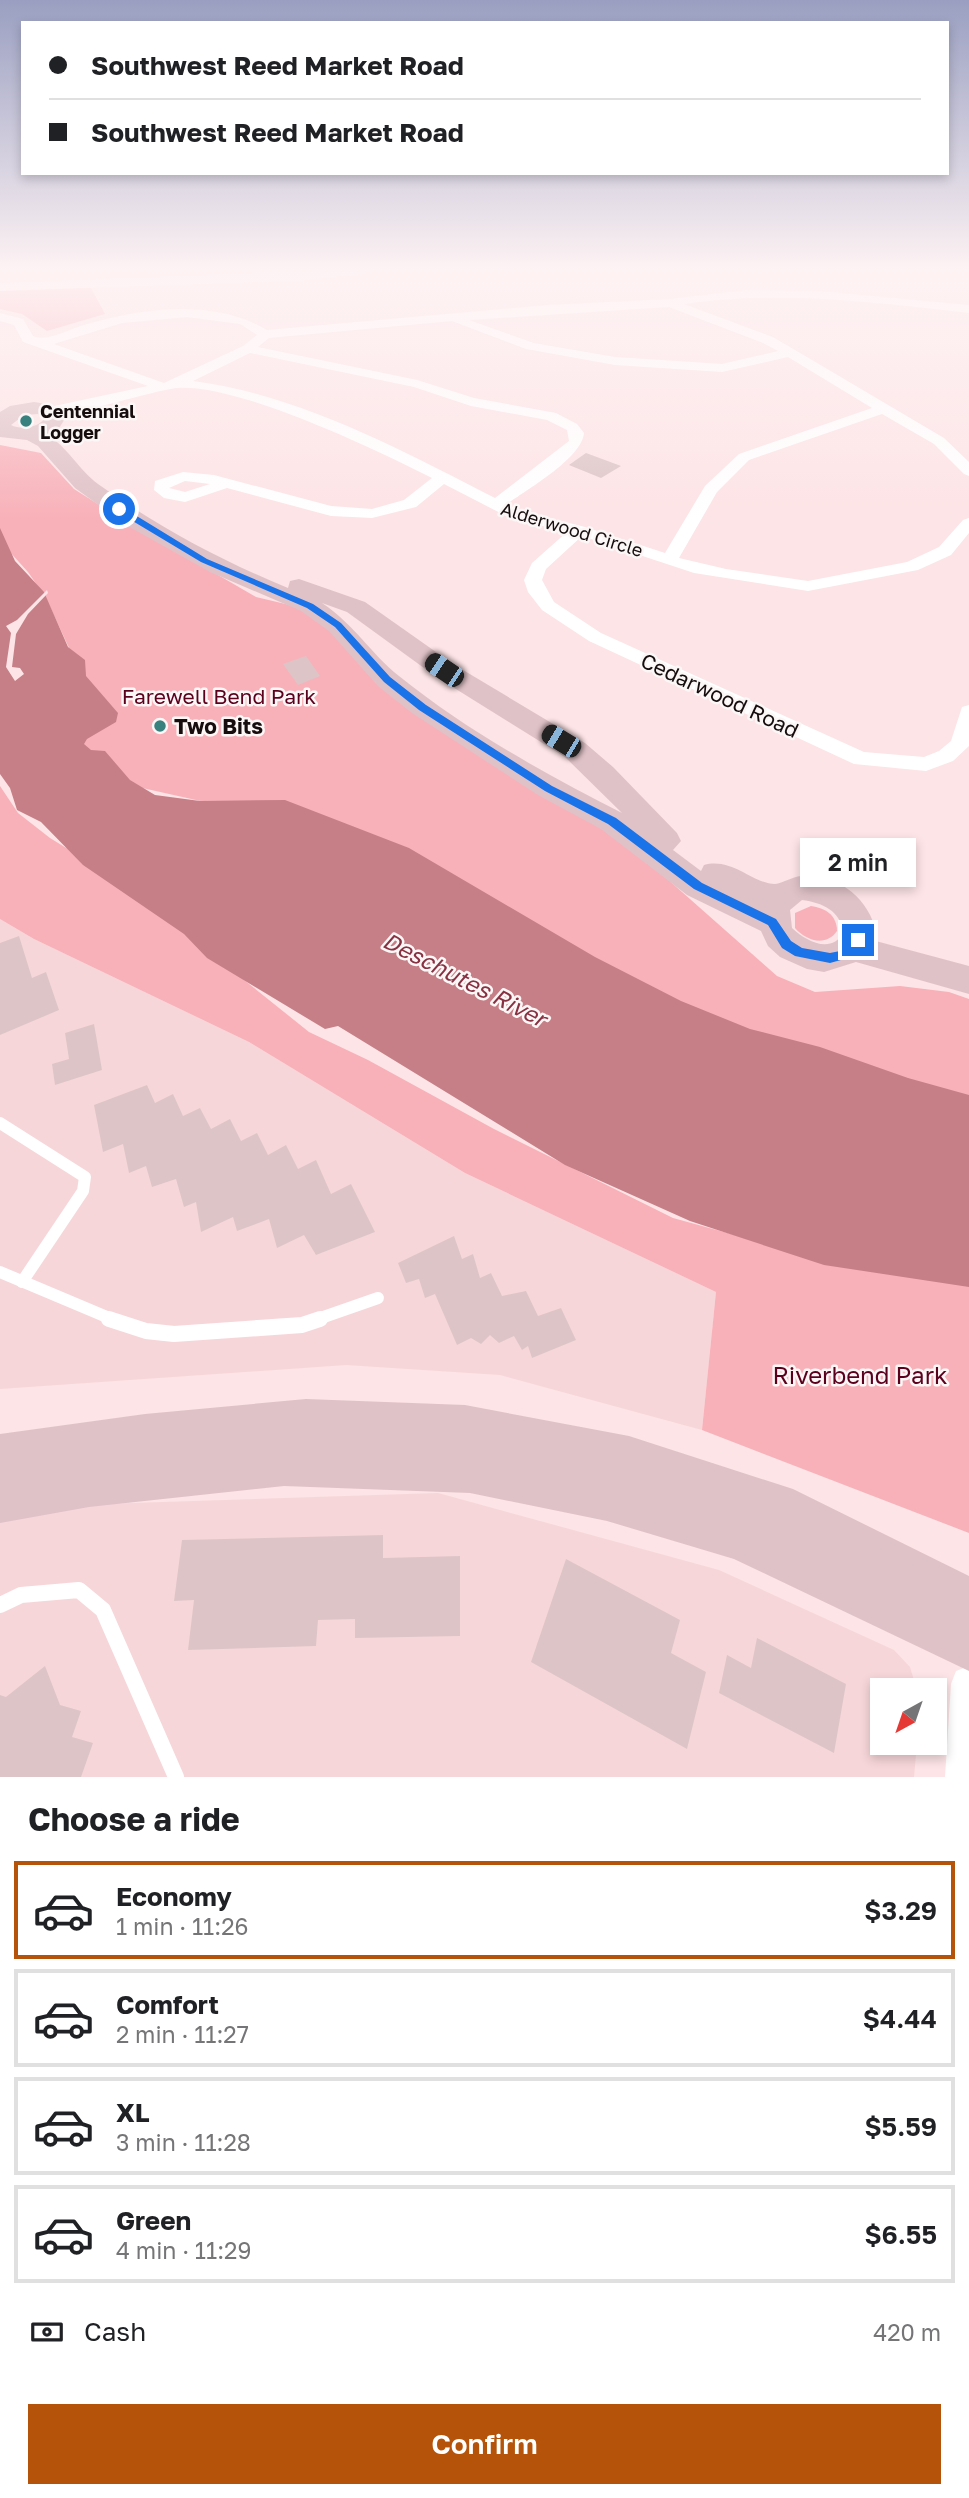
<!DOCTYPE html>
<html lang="en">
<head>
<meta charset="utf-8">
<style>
	:root { --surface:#fff; --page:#f6f6f6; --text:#202124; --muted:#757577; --line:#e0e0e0; --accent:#b45309 }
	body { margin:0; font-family:"Golos Text",sans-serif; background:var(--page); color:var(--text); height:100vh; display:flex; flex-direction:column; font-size:26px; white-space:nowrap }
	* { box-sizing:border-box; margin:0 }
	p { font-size:23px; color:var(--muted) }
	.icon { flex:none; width:38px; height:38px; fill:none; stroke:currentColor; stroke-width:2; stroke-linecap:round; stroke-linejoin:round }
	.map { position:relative; height:1777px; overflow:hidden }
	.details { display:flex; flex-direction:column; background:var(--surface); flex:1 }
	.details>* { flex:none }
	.guide { position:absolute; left:21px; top:21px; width:928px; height:154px; border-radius:0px; box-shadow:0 4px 10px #0003; display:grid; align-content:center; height:154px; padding:0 28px; background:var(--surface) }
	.needle { width:46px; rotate:220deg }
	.fabs { position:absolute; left:870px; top:1678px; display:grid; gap:14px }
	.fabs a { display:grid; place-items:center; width:77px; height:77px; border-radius:0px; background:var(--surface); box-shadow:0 4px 10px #0003; font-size:35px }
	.end { position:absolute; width:32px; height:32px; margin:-16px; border:9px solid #1a73e8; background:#fff; box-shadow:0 0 0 4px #fff }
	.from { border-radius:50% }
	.bubble { position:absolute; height:49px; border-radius:0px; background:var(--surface); box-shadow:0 4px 10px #0003; font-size:23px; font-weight:600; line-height:49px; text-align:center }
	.car { position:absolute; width:21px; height:42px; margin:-21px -10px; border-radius:9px; box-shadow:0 0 5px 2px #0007; background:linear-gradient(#222 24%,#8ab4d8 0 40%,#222 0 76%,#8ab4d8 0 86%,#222 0) }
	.guide b { display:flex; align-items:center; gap:24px; height:66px; font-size:26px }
	.guide b+b { border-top:2px solid var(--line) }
	.guide i { width:18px; height:18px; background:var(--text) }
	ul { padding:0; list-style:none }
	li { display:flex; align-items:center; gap:21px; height:98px; margin:0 14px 10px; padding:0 14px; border:4px solid var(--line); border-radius:0px }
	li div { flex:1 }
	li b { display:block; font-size:26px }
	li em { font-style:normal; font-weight:600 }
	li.current { border-color:var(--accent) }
	li>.icon { width:63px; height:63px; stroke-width:1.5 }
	h2 { padding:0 28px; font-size:32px; line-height:84px }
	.pay { display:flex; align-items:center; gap:18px; height:77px; padding:0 28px; font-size:26px }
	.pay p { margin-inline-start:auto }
	.button { display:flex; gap:14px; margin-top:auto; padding:14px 28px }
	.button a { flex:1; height:80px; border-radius:0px; background:var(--accent); color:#fff; font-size:28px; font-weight:600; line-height:80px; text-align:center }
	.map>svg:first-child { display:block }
</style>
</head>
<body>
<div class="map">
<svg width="969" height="1777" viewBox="0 0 969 1777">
	<rect width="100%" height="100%" fill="#fde4e6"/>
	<g fill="#f7d6d9">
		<polygon points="0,919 34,939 249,1042 465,1173 716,1292 702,1430 500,1375 346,1365 0,1389"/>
		<polygon points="438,1493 719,1570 894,1650 910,1667 917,1690 882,1690 882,1743 917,1743 914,1777 0,1777 0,1518 101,1504"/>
	</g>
	<g fill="#f8b1b9">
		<polygon points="90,286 105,314 47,331 22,314 0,309 0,291 5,290"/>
		<polygon points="0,445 41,453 74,489 123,520 256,597 298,607 590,816 656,869 777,976 815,992 900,986 949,992 969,999 969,1116 802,1063 254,813 129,785 83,744 84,660 70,650 46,598 28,572 0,541"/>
		<polygon points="0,786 18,813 50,838 123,883 309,1032 368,1060 494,1129 673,1218 768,1244 969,1273 969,1533 702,1430 716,1292 465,1173 249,1042 34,939 0,919"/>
		<path d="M811,906C825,908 837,915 837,931C826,947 806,941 795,928V913Z"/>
	</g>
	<polygon fill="#c67f87" points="0,528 15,561 44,592 68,647 85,660 86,676 118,713 116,722 87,739 84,744 91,750 105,751 130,780 155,795 200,801 285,800 409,848 595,957 681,1001 750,1029 820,1047 908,1078 969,1095 969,1287 824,1265 690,1221 565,1165 338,1026 325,1029 207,958 184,934 83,865 41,822 17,810 10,788 0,774"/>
	<polygon fill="#fde4e6" points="47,590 48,593 28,614 16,634 12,667 20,668 24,674 15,681 6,667 11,633 6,626 17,620"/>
	<g fill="#ddc5c7">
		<polygon points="586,453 621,466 601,478 569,465"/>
		<polygon points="306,656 320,676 298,685 283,664"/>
		<polygon points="19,936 32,978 46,972 59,1010 0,1035 0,943"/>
		<polygon points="94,1024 102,1070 55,1085 52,1064 69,1059 65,1033"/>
		<polygon points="147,1085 155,1103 173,1094 183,1116 200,1108 211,1129 230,1119 241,1141 257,1133 268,1155 286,1145 298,1169 316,1160 331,1194 351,1184 375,1232 316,1255 304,1235 277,1248 269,1219 237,1231 233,1217 201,1232 196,1202 184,1207 176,1179 152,1187 146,1166 129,1173 123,1144 103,1152 94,1105"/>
		<polygon points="454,1236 462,1259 473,1254 480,1278 491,1273 502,1296 526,1291 538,1316 561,1308 576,1340 532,1358 528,1346 522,1350 514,1336 499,1343 490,1335 481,1344 471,1338 457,1345 435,1294 425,1298 419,1279 406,1283 398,1263"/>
		<polygon points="383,1535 383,1558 460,1556 460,1636 355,1638 355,1619 318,1620 316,1646 188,1650 194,1600 174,1601 182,1540"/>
		<polygon points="566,1559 680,1620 671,1653 706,1672 687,1749 531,1662"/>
		<polygon points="757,1638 846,1684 834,1753 719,1693 727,1655 751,1668"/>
		<polygon points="45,1666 60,1705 81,1711 72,1737 93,1743 81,1777 0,1777 0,1695 6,1697"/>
	</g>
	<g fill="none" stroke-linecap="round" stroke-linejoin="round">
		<g stroke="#fff" stroke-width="12">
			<polyline points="0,1123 85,1177 83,1191 22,1282"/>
			<polyline points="0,1272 114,1320"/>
			<polyline points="315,1320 378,1298"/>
		</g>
		<g stroke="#fff" stroke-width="16">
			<polyline points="109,1319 146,1331 174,1334 302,1325 320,1319"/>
			<polyline points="0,1605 21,1595 79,1590 103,1610 176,1777"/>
		</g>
		<g fill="#fff" fill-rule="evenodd">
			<polygon points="327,270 368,270 362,274 296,281 0,291 0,283"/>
			<path d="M746,290L821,291L969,305V313C874,302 779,290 684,304L773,337L944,438L969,462V476L964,474L934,444L882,414L749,460L717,492L679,558L726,569L808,581L907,562L939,547L963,520L969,518V533L951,555L918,570L808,591L694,573L582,536L546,569L542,580L554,602L601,633L864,752L924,757L939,751L951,741L962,707L969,705V746L953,761L926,771L854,764L589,641L542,610L528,592L524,580L532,563L567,532L510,518L444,484L416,507L372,518L331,516L227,488L185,502L164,498L154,490L155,481L183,472L214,475L331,506L372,509L404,500L432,478C377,450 235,382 176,388C147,392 67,419 45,414V408L148,386L23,342L14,325L0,321V313L23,319L33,336C48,342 69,329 84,325C142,308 213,298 267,330L546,305L669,299ZM669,307L763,343L778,351L722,364L615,357L534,343L469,320ZM187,317L240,324L257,335L243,346L164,383L54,344L122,323ZM452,321L526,349L615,365L722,372L788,357L872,408L739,454L705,486L665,553L585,527L521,511L507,504C528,489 582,458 584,433L577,424L556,413L474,398L417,380L258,347L269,338ZM250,353L414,387L471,406L547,420L567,430L569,441L495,498C401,450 300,395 193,381ZM185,481L210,484L185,492L169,488Z"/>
			<polygon points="969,1666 969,1777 945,1777 951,1684 956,1671"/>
		</g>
		<g fill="#dfc2c7" fill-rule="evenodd">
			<path d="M34,402C47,404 58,406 66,417L58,430L47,435C67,446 79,470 98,484C158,527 220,560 288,588L290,581L299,579L365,602L453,664L585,743L613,767L677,833L681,841L673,850L701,871L704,865C732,857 753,884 775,884C783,883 792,877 801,876C837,873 869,898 876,932L872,940L969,966V994L856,962L824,972L807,969L780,957L768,946L761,931L687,895L601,829L538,795L412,713L378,686L329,631L301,611L210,572L126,525L75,488L38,446L27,440L0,437V412L10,406ZM38,414L45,418C38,428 21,430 11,425L24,415ZM322,603L347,612L435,676L565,757L622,813C545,774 466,730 399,676C370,653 356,626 322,603ZM802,900C823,903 839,910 844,932C831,955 806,941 792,928L790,910Z"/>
			<polygon points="306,1399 465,1405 629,1436 793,1489 969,1576 969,1671 734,1559 607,1521 470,1493 284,1486 89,1507 0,1523 0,1434 145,1414"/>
		</g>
	</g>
	<linearGradient id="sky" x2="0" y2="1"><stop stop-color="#9a9fc1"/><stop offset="0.52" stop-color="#fef3f4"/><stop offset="1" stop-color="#fef3f4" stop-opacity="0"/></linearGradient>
	<rect width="969" height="519" fill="url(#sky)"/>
	<polygon fill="#1a73e8" points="116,507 122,507 207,559 313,604 341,623 390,677 426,705 552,786 616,818 702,883 776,919 791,941 802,948 830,953 840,951 858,935 863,937 863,944 848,958 830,963 795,956 782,948 768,925 694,889 608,824 545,791 419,710 384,682 335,627 307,608 201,562 116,511"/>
	<g fill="#39817e" stroke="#fcf7f7" stroke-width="2.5">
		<circle cx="26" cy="421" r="7"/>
		<circle cx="160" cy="726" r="7"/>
	</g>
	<g text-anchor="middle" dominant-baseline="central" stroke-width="5" stroke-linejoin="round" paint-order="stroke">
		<g font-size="18" font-weight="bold" fill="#150d0e" stroke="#fcf7f7" text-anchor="start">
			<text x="40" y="411">Centennial<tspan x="40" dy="21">Logger</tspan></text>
		</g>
		<g font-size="18" fill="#150d0e" stroke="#fcf7f7">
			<text transform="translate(572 529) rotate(17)">Alderwood Circle</text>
		</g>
		<g font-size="21" fill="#150d0e" stroke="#fcf7f7">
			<text transform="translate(720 695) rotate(25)">Cedarwood Road</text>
		</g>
		<g font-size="21" fill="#5b011e" stroke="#fcf7f7">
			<text x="219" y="696">Farewell Bend Park</text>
		</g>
		<g font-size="21" font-weight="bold" fill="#150d0e" stroke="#fcf7f7" text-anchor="start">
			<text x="174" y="726">Two Bits</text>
		</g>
		<g font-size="23" font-style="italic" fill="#883142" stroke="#fcf7f7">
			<text transform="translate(465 979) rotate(27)">Deschutes River</text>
		</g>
		<g font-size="24" fill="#5b011e" stroke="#fcf7f7">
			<text x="860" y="1374">Riverbend Park</text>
		</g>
	</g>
</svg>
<div class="fabs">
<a><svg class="needle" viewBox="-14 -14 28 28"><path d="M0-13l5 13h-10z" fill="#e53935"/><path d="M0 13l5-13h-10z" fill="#757577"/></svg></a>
</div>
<i class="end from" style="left:119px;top:509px"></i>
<i class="end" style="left:858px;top:940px"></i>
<div class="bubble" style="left:800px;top:838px;width:116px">2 min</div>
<i class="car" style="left:444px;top:670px;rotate:304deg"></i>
<i class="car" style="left:561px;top:741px;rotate:301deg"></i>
<div class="guide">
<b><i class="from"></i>Southwest Reed Market Road</b>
<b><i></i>Southwest Reed Market Road</b>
</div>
</div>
<section class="details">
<h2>Choose a ride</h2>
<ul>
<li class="current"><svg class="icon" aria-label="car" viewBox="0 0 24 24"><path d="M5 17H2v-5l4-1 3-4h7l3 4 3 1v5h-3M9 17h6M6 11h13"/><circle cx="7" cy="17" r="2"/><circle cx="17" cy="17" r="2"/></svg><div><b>Economy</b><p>1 min · 11:26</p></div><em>$3.29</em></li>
<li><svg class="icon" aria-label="car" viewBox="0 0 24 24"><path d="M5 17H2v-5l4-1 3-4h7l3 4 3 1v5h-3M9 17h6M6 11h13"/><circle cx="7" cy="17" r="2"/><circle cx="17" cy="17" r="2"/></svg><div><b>Comfort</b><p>2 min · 11:27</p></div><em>$4.44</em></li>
<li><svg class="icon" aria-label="car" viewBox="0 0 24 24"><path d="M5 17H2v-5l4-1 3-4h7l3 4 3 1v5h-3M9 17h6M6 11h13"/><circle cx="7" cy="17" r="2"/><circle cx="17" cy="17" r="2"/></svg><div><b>XL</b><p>3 min · 11:28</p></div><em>$5.59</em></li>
<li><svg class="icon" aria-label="car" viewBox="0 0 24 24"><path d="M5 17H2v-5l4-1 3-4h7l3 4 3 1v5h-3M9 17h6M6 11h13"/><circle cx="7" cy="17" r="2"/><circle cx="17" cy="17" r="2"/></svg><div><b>Green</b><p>4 min · 11:29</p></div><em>$6.55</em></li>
</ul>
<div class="pay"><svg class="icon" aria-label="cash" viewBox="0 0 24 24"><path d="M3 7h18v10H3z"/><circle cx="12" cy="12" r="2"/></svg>Cash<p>420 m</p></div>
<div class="button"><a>Confirm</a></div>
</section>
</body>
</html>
